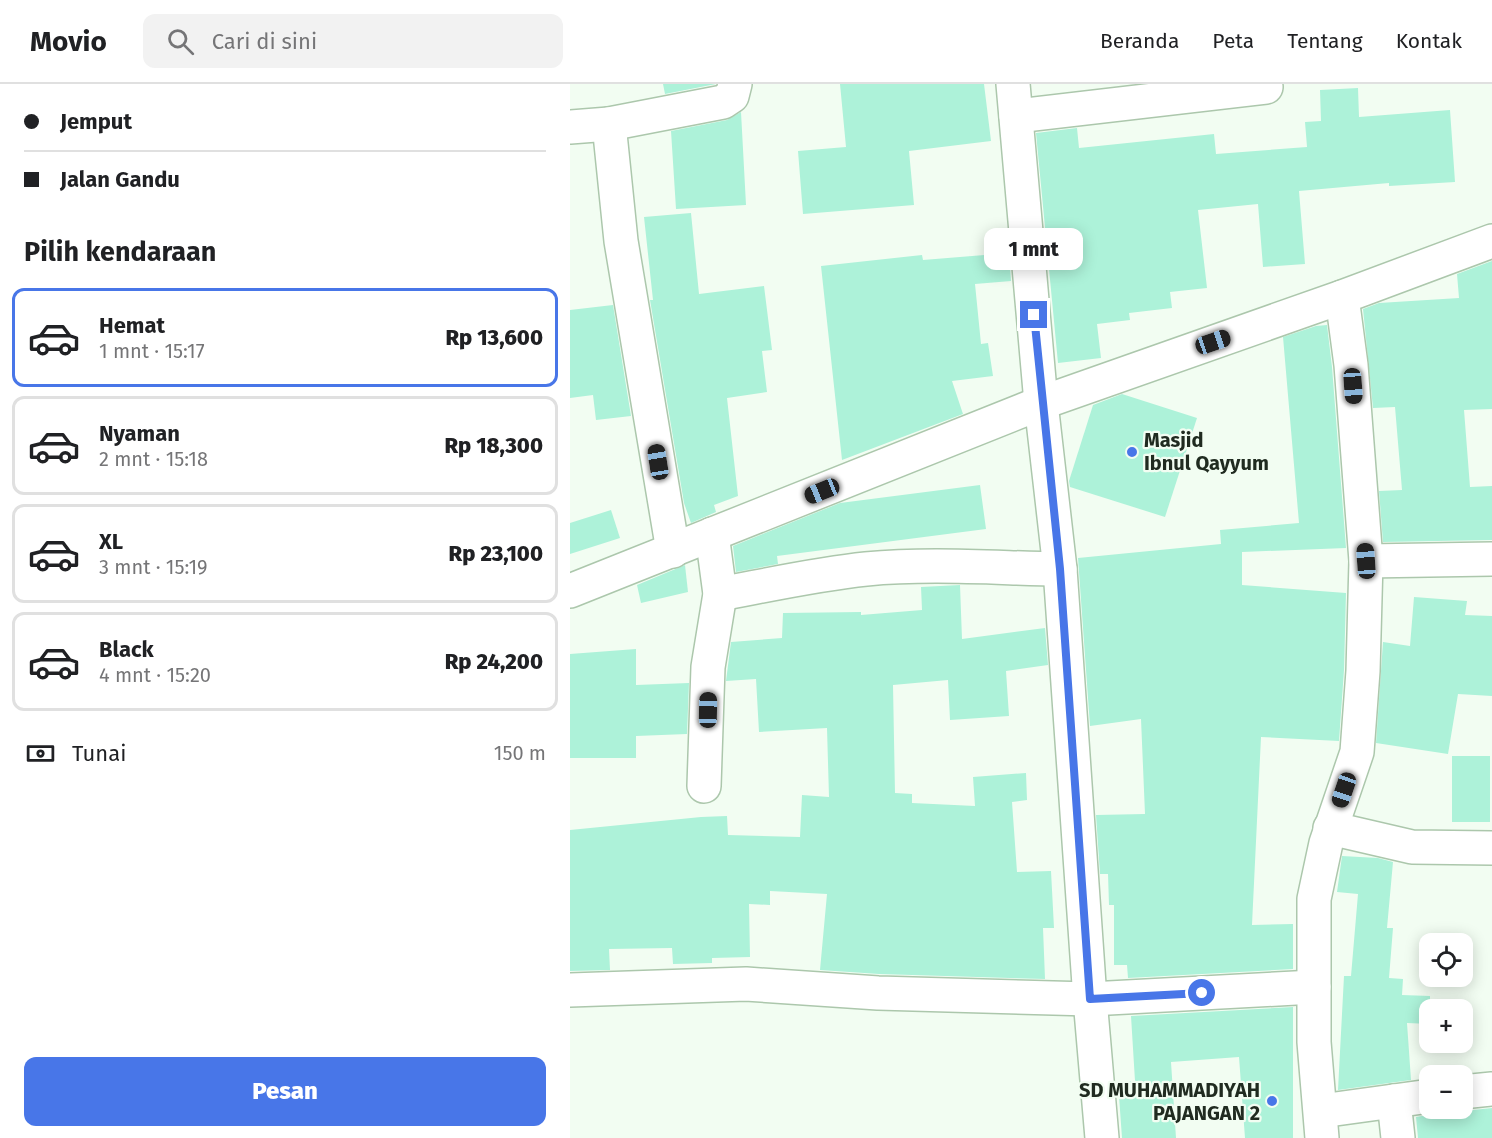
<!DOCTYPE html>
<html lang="id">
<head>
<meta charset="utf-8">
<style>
	:root { --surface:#fff; --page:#f2f2f2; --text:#202124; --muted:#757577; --line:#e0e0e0; --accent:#4876e8 }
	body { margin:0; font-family:"Fira Sans",sans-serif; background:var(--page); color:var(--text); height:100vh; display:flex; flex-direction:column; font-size:22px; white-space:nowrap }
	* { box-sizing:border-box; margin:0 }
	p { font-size:20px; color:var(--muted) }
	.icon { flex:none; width:33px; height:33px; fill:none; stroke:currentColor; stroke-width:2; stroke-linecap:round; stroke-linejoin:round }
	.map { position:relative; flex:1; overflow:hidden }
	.details { display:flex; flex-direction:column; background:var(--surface); width:570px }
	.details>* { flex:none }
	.banner { display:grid; align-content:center; height:132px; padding:0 24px; background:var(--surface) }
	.fabs { position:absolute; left:849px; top:849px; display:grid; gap:12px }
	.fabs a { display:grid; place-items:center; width:54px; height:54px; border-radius:12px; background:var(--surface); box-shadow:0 3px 15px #0003; font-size:30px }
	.end { position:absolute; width:27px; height:27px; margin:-14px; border:8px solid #4876e8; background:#fff; box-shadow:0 0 0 3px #fff }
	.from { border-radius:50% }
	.bubble { position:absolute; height:42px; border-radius:12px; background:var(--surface); box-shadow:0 3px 15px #0003; font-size:20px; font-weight:800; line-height:42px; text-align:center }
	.car { position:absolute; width:18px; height:36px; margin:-18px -9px; border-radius:8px; box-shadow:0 0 4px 2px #0007; background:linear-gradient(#222 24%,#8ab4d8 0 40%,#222 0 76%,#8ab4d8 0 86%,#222 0) }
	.banner b { display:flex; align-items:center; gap:21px; height:57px; font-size:22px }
	.banner b+b { border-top:2px solid var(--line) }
	.banner i { width:15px; height:15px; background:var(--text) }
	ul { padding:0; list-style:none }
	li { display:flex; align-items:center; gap:18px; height:99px; margin:0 12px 9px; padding:0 12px; border:3px solid var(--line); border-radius:12px }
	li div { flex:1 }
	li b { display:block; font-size:22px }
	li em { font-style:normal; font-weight:800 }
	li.selected { border-color:var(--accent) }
	li>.icon { width:54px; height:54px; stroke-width:1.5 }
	h2 { padding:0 24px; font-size:27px; line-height:72px }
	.pay { display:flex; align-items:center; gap:15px; height:66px; padding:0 24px; font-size:22px }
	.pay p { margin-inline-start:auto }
	.primary-button { display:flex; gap:12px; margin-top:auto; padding:12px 24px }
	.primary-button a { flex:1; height:69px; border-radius:12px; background:var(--accent); color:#fff; font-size:24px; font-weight:800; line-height:69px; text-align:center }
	header { display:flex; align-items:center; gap:36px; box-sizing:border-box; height:84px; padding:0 30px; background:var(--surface); border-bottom:2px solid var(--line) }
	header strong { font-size:28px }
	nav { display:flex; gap:33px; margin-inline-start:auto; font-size:21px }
	.search { width:420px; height:54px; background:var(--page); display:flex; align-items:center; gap:15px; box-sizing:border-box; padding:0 21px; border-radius:12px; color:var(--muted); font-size:22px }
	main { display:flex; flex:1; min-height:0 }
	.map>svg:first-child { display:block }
</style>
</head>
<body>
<header>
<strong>Movio</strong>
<div class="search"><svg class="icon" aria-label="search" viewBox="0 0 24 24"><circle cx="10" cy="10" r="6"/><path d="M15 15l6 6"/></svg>Cari di sini</div>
<nav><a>Beranda</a><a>Peta</a><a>Tentang</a><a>Kontak</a></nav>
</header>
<main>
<section class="details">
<div class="banner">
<b><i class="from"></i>Jemput</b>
<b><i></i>Jalan Gandu</b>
</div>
<h2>Pilih kendaraan</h2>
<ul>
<li class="selected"><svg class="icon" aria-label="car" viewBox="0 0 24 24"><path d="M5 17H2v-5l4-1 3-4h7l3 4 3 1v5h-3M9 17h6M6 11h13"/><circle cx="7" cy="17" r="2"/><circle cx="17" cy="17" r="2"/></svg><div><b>Hemat</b><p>1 mnt · 15:17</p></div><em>Rp 13,600</em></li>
<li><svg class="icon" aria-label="car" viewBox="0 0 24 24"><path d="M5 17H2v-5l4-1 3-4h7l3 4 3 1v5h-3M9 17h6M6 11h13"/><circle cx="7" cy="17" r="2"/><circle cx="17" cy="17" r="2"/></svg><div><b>Nyaman</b><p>2 mnt · 15:18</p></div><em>Rp 18,300</em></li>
<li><svg class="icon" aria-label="car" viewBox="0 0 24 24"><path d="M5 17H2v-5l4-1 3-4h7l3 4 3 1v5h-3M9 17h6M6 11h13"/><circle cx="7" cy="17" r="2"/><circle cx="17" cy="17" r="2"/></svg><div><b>XL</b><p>3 mnt · 15:19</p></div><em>Rp 23,100</em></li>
<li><svg class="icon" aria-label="car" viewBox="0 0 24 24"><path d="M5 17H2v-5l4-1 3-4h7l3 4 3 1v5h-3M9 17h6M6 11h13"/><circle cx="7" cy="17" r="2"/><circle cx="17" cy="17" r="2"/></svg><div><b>Black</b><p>4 mnt · 15:20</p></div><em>Rp 24,200</em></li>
</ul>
<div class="pay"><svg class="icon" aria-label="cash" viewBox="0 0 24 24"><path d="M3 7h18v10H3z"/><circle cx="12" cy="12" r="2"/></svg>Tunai<p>150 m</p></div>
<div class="primary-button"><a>Pesan</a></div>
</section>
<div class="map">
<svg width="922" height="1054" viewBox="0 0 922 1054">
	<rect width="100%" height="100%" fill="#f2fdf2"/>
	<g fill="#adf2d9">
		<polygon points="93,0 146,0 95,10"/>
		<polygon points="270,0 414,0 421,57 339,67 344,121 233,130 228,67 276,63"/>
		<polygon points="788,4 789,33 880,26 885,98 819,102 819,99 729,107 735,180 693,183 688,120 628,126 637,204 600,208 602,224 559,229 560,236 527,240 531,274 488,279 466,49 507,44 509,64 644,50 646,70 737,63 735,38 751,37 750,6"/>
		<polygon points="171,28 176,121 106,125 101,47 157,36"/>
		<polygon points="121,129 129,210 194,202 202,266 192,267 197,308 157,314 168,412 144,421 146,428 121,439 114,419 80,216 83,216 74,133"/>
		<polygon points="439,169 441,197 405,200 411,260 418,259 423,292 382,297 393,330 272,376 251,182 352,171 353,176"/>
		<polygon points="922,177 922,325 894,326 900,403 922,402 922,456 813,458 809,407 832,406 825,323 803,324 793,225 809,219 889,214 887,190"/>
		<polygon points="43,221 61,332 26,336 23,311 0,314 0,226"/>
		<polygon points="757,241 762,283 776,464 672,468 672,501 776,509 774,586 769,657 691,653 682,841 723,840 723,885 558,894 557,881 544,881 544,821 539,821 538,790 530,790 526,731 575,730 571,635 520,642 508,474 651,460 650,446 729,439 713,253 746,242"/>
		<polygon points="552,310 627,334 595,433 500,403 499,397 523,321"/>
		<polygon points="410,401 416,445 207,472 208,480 166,488 163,462 270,419"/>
		<polygon points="41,426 50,454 0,470 0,439"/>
		<polygon points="115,481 118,508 71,519 67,501"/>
		<polygon points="390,501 392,555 475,544 478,581 436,587 439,632 380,636 378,596 323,601 325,709 342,710 342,719 405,722 403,693 456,689 457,716 442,718 447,788 481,787 484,844 473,844 475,895 309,890 250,886 257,810 200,807 200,821 179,820 180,873 142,874 142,879 103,880 102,864 39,865 40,886 0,887 0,746 131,733 157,732 158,751 230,753 232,711 259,713 257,644 189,648 186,595 156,597 161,558 212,554 213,529 291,528 291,531 352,526 351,503"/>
		<polygon points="844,513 897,517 895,531 922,532 922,612 888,610 878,670 806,659 813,558 840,562"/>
		<polygon points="66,565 66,601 119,599 117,650 66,652 66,674 0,674 0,570"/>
		<rect x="882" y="672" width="38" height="66"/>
		<polygon points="772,772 808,774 823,778 817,844 823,844 819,894 833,895 832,911 860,912 860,940 837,939 841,996 768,1006 774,892 781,892 788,810 767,808"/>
		<polygon points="723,923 723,1054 675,1054 669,973 601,978 606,1054 552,1054 548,998 565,997 561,932"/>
		<polygon points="873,1024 894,1027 922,1024 922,1054 848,1054 846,1033 863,1030"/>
	</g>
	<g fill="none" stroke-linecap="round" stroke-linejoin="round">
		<defs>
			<g id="street">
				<polyline points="443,0 471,319 490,485 520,915 532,1054"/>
				<polyline points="446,32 696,3"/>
				<polyline points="0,43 39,40"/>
				<polyline points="103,467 51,157 39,40 153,18 162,12 165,0"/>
				<polyline points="796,477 922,475"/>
				<polyline points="0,507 471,319 772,213 922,157"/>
				<path d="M150,510C198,501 247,490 296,485C360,479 426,484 490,485"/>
				<polyline points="134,702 138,583 150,510 142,450"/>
				<polyline points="760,744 842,763 922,764"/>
				<polyline points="0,906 176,900 308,909 520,915 744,903"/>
				<polyline points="892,1008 922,1005"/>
				<polyline points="824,1017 828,1054"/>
				<polyline points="751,1027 860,1012"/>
				<polyline points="752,1054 744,958 744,815 756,759 787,668 793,587 796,477 781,281 772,213"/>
			</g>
		</defs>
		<use href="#street" stroke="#acc7ac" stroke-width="36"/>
		<use href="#street" stroke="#fff" stroke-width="33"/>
	</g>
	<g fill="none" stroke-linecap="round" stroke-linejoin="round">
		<polyline stroke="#4876e8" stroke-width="8" points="464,231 490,485 520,915 632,909"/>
	</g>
	<g fill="#4876e8" stroke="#f2fdf2" stroke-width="2">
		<circle cx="562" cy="368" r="6"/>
		<circle cx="702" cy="1017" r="6"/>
	</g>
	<g text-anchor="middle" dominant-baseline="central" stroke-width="4.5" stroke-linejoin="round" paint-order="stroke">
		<g font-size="20" font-weight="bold" fill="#202b20" stroke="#f2fdf2" text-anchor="start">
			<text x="574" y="356">Masjid<tspan x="574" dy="23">Ibnul Qayyum</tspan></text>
			<text x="690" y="1006" text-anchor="end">SD MUHAMMADIYAH<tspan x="690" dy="23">PAJANGAN 2</tspan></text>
		</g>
	</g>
</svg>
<div class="fabs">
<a><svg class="icon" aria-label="locate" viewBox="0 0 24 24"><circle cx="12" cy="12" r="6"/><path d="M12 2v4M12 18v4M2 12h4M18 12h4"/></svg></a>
<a>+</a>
<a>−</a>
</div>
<i class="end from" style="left:632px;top:909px"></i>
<i class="end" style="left:464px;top:231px"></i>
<div class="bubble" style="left:414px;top:144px;width:99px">1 mnt</div>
<i class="car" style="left:643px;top:258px;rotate:71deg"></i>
<i class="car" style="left:783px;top:302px;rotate:176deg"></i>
<i class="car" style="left:88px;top:378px;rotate:351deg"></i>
<i class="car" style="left:252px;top:407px;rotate:248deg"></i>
<i class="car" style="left:796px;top:477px;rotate:356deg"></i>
<i class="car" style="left:138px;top:626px;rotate:1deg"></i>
<i class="car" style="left:774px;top:706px;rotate:199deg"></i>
</div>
</main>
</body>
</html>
